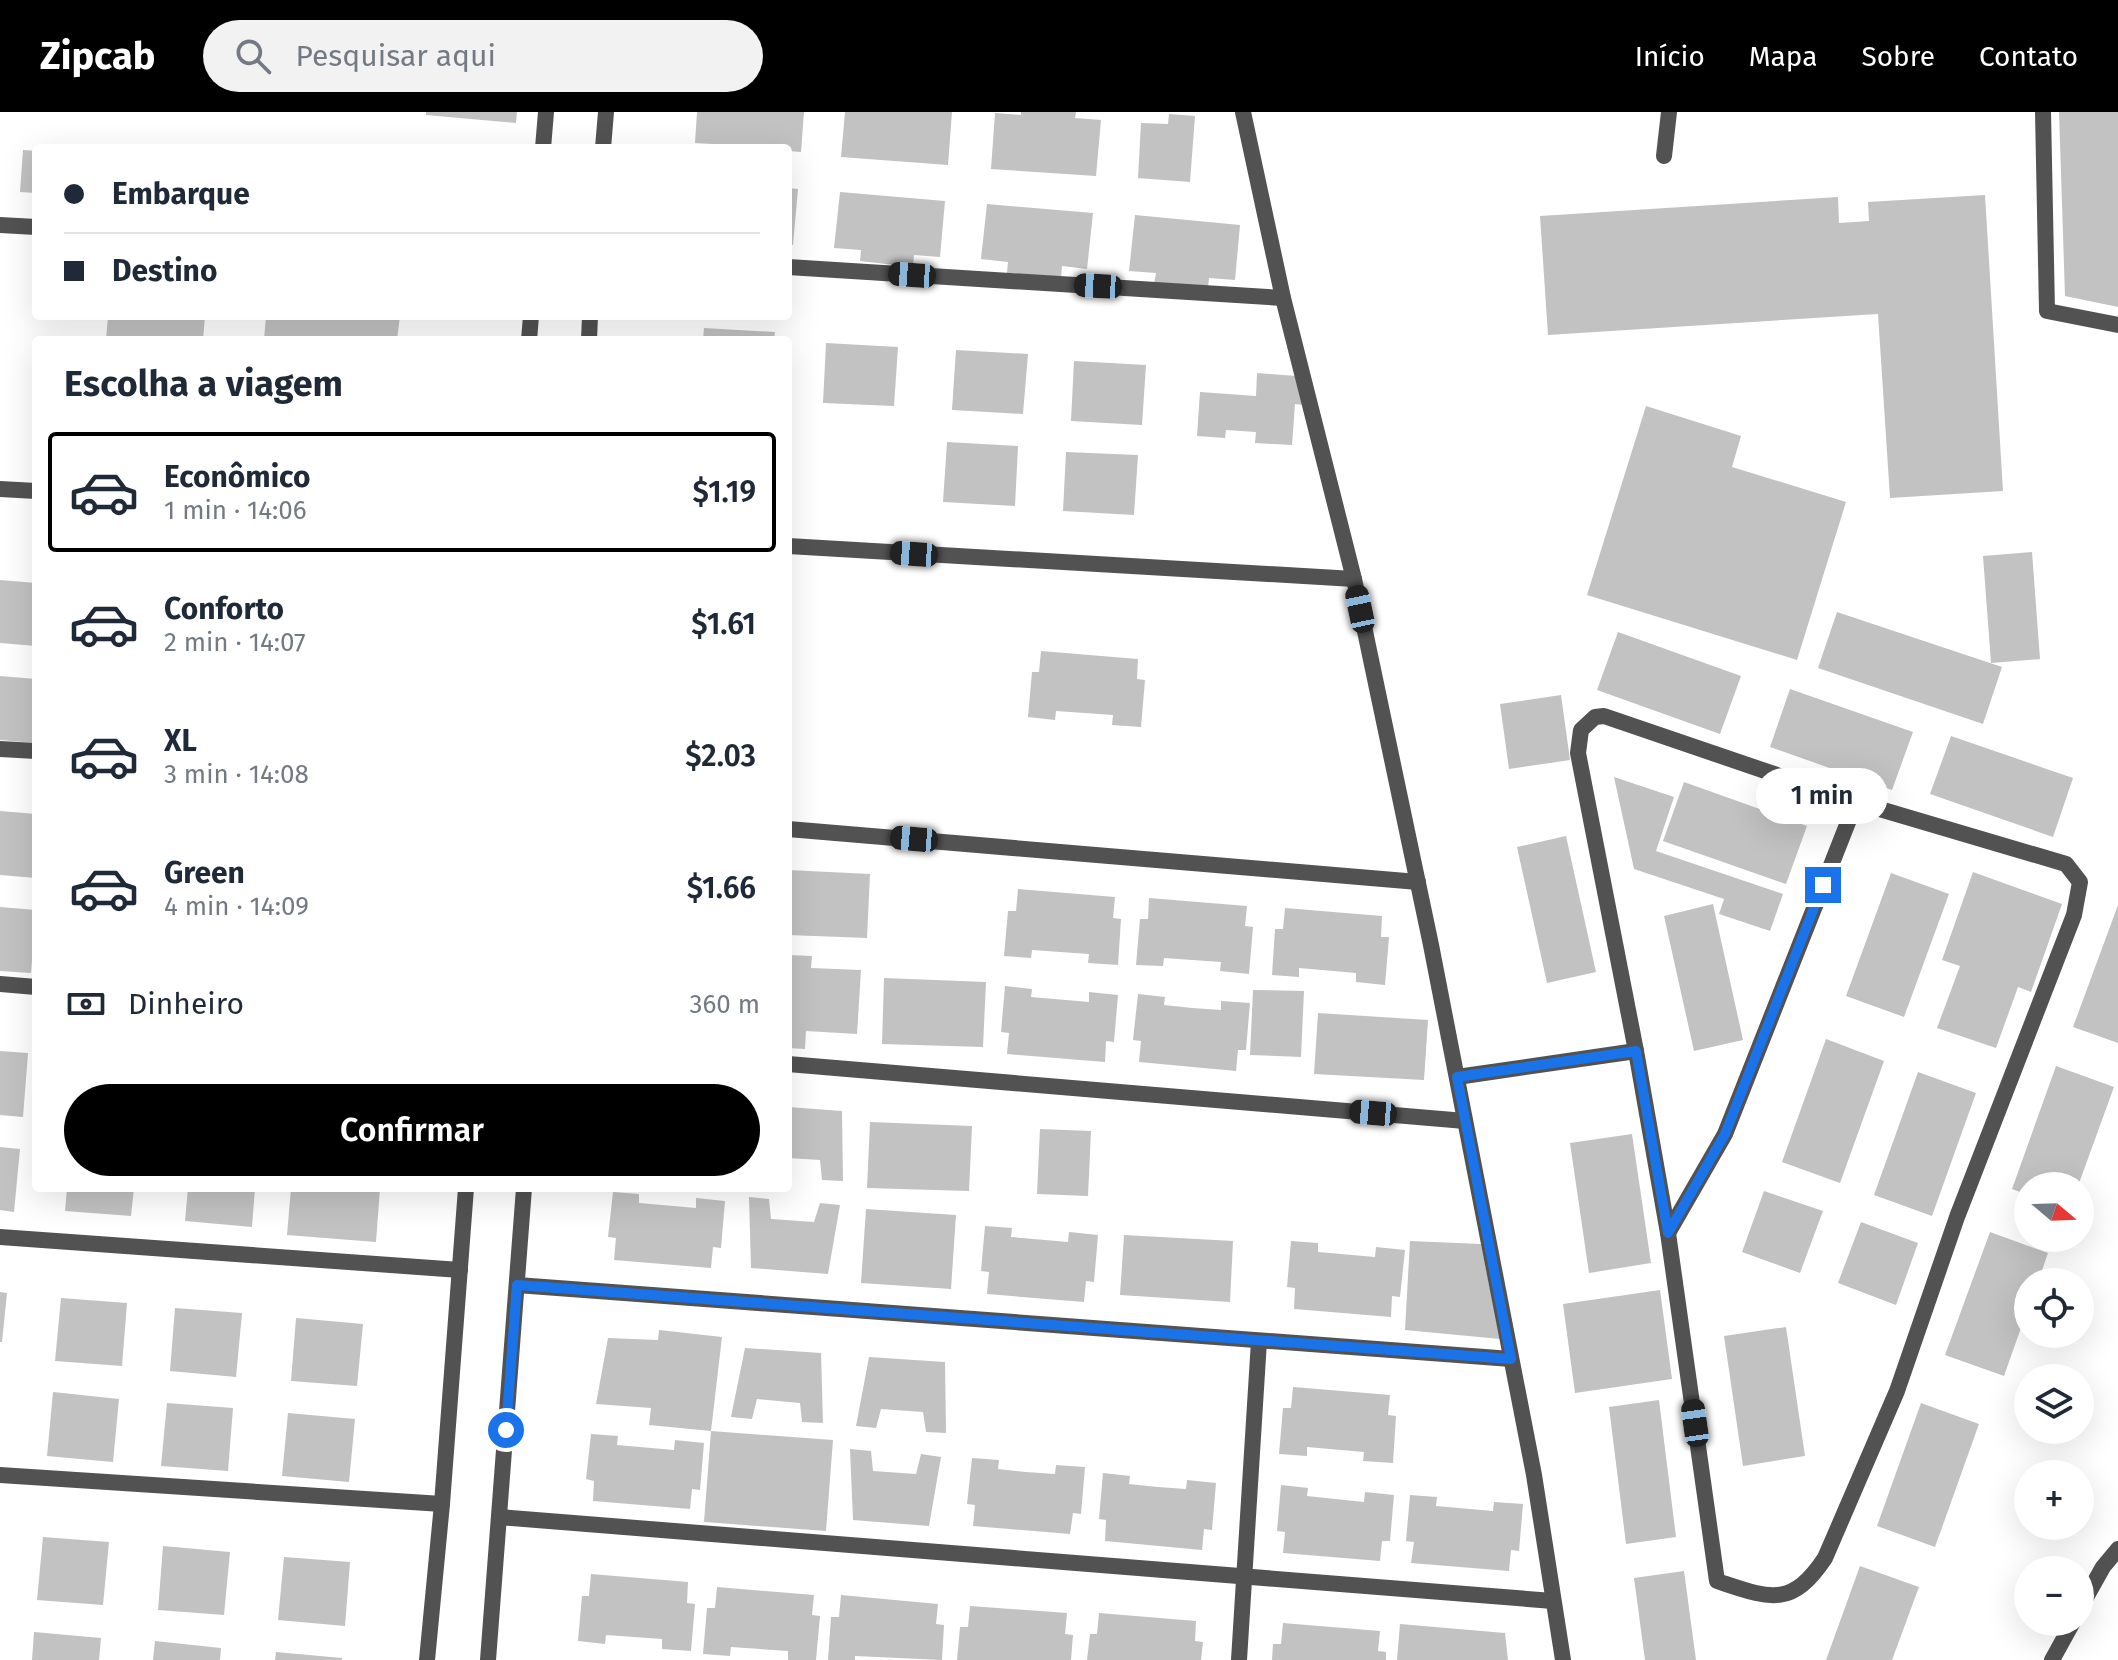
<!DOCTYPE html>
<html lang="pt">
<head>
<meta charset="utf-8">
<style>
	:root { --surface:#fff; --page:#f2f2f3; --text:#1f2937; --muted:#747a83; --line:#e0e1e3; --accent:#000 }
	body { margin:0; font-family:"Fira Sans",sans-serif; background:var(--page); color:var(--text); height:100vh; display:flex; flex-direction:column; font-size:30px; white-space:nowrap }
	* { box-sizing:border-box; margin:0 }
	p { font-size:26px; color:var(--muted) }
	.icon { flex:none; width:44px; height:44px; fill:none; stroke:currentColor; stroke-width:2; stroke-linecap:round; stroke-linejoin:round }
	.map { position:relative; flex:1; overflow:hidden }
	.details { position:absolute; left:32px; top:224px; width:760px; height:856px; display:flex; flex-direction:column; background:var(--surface); border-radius:8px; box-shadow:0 8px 32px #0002 }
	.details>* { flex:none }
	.top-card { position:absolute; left:32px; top:32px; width:760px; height:176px; border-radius:8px; box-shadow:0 8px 32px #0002; display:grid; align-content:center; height:176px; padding:0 32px; background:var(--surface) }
	.needle { width:52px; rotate:109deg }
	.fabs { position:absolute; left:2014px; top:1060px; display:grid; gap:16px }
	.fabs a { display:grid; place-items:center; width:80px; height:80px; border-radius:50%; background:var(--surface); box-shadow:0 8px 32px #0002; font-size:40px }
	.end { position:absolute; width:36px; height:36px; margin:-18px; border:10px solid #1a73e8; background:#fff; box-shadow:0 0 0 4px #fff }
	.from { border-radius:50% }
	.bubble { position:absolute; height:56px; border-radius:28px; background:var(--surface); box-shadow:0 8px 32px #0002; font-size:26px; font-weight:600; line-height:56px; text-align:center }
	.car { position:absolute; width:24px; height:48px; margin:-24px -12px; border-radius:10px; box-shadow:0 0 6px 2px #0007; background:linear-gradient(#222 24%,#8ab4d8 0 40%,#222 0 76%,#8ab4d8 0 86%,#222 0) }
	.top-card b { display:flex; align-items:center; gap:28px; height:76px; font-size:30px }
	.top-card b+b { border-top:2px solid var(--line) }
	.top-card i { width:20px; height:20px; background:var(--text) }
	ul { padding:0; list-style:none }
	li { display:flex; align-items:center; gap:24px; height:120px; margin:0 16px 12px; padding:0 16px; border:4px solid transparent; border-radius:8px }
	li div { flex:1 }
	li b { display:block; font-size:30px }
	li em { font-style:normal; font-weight:600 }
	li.current { border-color:var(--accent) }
	li>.icon { width:72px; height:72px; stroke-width:1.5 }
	h2 { padding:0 32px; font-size:36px; line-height:96px }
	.pay { display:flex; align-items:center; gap:20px; height:88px; padding:0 32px; font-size:30px }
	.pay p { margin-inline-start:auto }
	.cta { display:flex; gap:16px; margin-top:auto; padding:16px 32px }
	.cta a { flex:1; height:92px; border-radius:48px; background:var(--accent); color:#fff; font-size:32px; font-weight:600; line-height:92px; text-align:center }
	header { display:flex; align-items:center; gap:48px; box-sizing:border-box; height:112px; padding:0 40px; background:var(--accent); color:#fff }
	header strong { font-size:38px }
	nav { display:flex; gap:44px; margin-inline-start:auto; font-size:28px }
	.search { width:560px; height:72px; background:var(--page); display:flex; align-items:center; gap:20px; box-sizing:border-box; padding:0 28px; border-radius:44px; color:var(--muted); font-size:30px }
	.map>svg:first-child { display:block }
</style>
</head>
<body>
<header>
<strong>Zipcab</strong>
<div class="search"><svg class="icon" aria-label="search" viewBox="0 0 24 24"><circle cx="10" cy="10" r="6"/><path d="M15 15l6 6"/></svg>Pesquisar aqui</div>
<nav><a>Início</a><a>Mapa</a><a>Sobre</a><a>Contato</a></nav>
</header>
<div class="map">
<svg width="2118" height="1548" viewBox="0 0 2118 1548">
	<rect width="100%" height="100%" fill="#fff"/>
	<g fill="#c2c2c2">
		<polygon points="426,0 517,0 516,11 426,3"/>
		<polygon points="697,0 804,0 801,40 788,39 788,36 695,31"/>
		<polygon points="845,0 952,0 948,53 841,45"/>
		<polygon points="1021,0 1076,0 1075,6 1101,8 1096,64 991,57 995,1 1021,3"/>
		<polygon points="2059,0 2118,0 2118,195 2065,184"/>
		<polygon points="1169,2 1195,4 1190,70 1138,66 1141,11 1168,12"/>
		<polygon points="23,38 36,39 36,81 20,80"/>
		<polygon points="788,76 798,77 793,133 788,132"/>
		<polygon points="840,80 945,89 940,145 914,143 913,154 886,152 860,149 861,138 834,136"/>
		<polygon points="1985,83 2003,379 1890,386 1878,202 1548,223 1540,104 1838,85 1839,111 1869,109 1868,90"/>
		<polygon points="987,92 1093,101 1087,157 1062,154 1061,165 1007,161 1008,150 981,147"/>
		<polygon points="1135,103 1240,113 1235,168 1209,166 1208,176 1154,172 1156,161 1129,159"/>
		<polygon points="108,204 205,204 203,228 106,228"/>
		<polygon points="266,204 400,204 397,228 264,228"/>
		<polygon points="704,216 775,220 774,228 703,228"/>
		<polygon points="826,231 898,235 894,294 823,291"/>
		<polygon points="956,238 1028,242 1023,302 952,298"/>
		<polygon points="1074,249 1146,253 1142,313 1071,309"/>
		<polygon points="1257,261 1297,264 1305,293 1295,292 1292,333 1255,331 1256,320 1226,318 1225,326 1197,324 1200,280 1256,284"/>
		<polygon points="1646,294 1741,324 1732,355 1846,390 1797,548 1587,483"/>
		<polygon points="947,330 1018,334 1015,394 943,390"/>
		<polygon points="1066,340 1138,343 1134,403 1063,399"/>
		<polygon points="2032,440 2040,547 1991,551 1983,444"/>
		<polygon points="0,468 36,471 36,534 0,531"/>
		<polygon points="1837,500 2002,555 1983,612 1818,556"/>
		<polygon points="1618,520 1741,564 1720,622 1597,578"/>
		<polygon points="1041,539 1138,547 1137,567 1145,568 1141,615 1112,613 1113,603 1056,599 1055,608 1028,605 1032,560 1039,560"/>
		<polygon points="0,564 36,567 36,631 0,628"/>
		<polygon points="1790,577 1913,620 1892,678 1770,635"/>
		<polygon points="1561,583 1570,648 1509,657 1500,592"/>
		<polygon points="1951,624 2073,666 2053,725 1930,682"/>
		<polygon points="1614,665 1674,685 1656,739 1783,782 1770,819 1719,802 1724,787 1634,757"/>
		<polygon points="1684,670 1807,714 1786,772 1663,729"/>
		<polygon points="0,699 36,702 36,766 0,763"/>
		<polygon points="1566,724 1596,860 1547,871 1517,735"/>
		<polygon points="788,758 870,762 867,826 788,823"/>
		<polygon points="1973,760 2062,792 2031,880 2018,875 1996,936 1937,916 1960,854 1942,848"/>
		<polygon points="1891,761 1949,782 1904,905 1846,884"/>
		<polygon points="1018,777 1115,785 1113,806 1121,807 1118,853 1088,851 1089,842 1032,838 1031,846 1004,844 1008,799 1016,799"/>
		<polygon points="1149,786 1247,794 1245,814 1253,815 1249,862 1220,859 1221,850 1164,846 1163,854 1136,853 1140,807 1148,807"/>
		<polygon points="1713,792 1743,928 1694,939 1664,804"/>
		<polygon points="2118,793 2118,931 2073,915"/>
		<polygon points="0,795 36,798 31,861 0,859"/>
		<polygon points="1285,796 1382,804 1381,825 1389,825 1385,873 1356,870 1356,861 1299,856 1299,865 1272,863 1275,817 1283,817"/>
		<polygon points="788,843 812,844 811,856 861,858 857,922 806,919 805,937 788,936"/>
		<polygon points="884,866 986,870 983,935 882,932"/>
		<polygon points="1005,874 1032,877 1031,885 1089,890 1089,880 1118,883 1114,930 1106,929 1105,950 1007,942 1009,921 1001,920"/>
		<polygon points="1253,878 1304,879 1301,945 1250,943"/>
		<polygon points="1138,882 1165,885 1164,893 1192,896 1221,898 1221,889 1250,891 1246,938 1238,938 1236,959 1139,950 1141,929 1133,928"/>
		<polygon points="1318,901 1428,908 1424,968 1314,962"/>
		<polygon points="1826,927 1884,949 1840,1071 1782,1050"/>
		<polygon points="0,939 28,941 23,1005 0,1003"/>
		<polygon points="2056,954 2114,975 2078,1074 2028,1074 2028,1083 2012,1077"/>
		<polygon points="1918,960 1976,981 1932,1104 1874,1083"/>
		<polygon points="788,995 842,999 843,1069 822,1068 820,1048 788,1046"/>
		<polygon points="870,1010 972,1014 969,1079 867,1076"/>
		<polygon points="1040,1017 1091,1019 1088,1084 1037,1082"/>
		<polygon points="1632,1022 1651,1151 1589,1161 1570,1031"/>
		<polygon points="0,1035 20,1037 14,1100 0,1098"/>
		<polygon points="67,1076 134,1076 131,1104 65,1099"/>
		<polygon points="188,1076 255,1076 252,1115 185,1109"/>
		<polygon points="291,1076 380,1076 376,1130 287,1123"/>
		<polygon points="1764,1079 1823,1099 1800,1161 1742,1140"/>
		<polygon points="613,1080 639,1082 639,1091 696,1096 696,1086 725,1089 721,1136 713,1135 711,1156 614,1148 616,1126 608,1125"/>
		<polygon points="749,1085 769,1087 771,1107 814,1110 820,1091 840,1093 828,1162 751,1156"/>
		<polygon points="866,1097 956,1103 951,1177 861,1171"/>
		<polygon points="1861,1110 1918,1131 1896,1193 1838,1171"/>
		<polygon points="985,1114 1012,1116 1011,1125 1068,1130 1069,1120 1098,1123 1094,1170 1086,1169 1084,1190 987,1182 989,1160 981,1159"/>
		<polygon points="1990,1120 2048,1141 2038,1170 2028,1170 2028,1196 2004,1264 1945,1243"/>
		<polygon points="1124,1123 1233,1129 1230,1190 1120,1183"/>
		<polygon points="1291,1129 1318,1131 1318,1140 1375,1145 1376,1135 1405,1138 1400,1185 1392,1184 1391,1205 1294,1197 1295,1176 1287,1175"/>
		<polygon points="1410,1129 1481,1132 1500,1227 1405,1218"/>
		<polygon points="1660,1178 1672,1267 1575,1281 1563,1192"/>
		<polygon points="0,1180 7,1181 2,1230 0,1230"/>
		<polygon points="61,1186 127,1191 122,1254 55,1249"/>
		<polygon points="175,1196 242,1201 236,1265 170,1259"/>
		<polygon points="296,1206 363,1212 357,1274 291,1269"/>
		<polygon points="1786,1215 1805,1344 1743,1354 1724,1224"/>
		<polygon points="659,1218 722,1225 711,1319 649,1313 651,1296 596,1292 608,1226 658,1228"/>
		<polygon points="745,1236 821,1241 823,1311 802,1310 800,1291 757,1287 752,1307 731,1305"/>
		<polygon points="869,1245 945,1250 946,1321 926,1320 923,1300 881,1297 876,1316 856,1314"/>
		<polygon points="1293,1275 1390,1283 1388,1303 1396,1304 1393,1351 1363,1349 1364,1340 1307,1335 1307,1344 1279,1342 1283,1296 1291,1296"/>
		<polygon points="53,1280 119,1287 113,1350 47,1344"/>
		<polygon points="1659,1288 1676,1425 1626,1432 1609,1295"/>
		<polygon points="167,1291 233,1296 228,1359 161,1354"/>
		<polygon points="1921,1291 1979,1312 1935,1435 1877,1414"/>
		<polygon points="288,1301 355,1307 349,1370 282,1364"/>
		<polygon points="711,1319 833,1328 826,1419 704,1410"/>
		<polygon points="591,1322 618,1324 617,1333 674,1338 675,1328 704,1331 700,1378 692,1377 690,1397 593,1389 594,1369 586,1367"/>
		<polygon points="850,1337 871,1339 873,1359 916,1362 921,1342 941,1345 929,1414 853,1408"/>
		<polygon points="972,1346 999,1348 998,1357 1026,1360 1055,1362 1056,1353 1085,1355 1081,1402 1073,1401 1070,1422 973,1414 975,1393 967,1392"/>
		<polygon points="1103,1361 1130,1364 1129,1372 1158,1375 1186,1377 1187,1368 1216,1371 1212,1418 1204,1417 1202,1438 1105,1429 1106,1408 1099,1407"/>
		<polygon points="1281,1373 1308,1376 1307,1384 1364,1390 1365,1380 1394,1383 1390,1429 1382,1429 1380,1449 1283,1441 1285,1420 1277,1419"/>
		<polygon points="1410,1383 1437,1385 1436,1394 1493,1399 1494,1390 1523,1392 1519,1439 1511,1438 1509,1459 1411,1451 1414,1430 1406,1429"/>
		<polygon points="43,1425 109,1430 103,1493 37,1488"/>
		<polygon points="163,1434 230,1440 224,1503 158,1498"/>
		<polygon points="284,1445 350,1450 345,1514 278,1508"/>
		<polygon points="1860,1454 1919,1475 1892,1548 1826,1548"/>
		<polygon points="1684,1459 1696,1548 1645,1548 1634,1466"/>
		<polygon points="591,1462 688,1470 687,1491 695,1492 691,1539 662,1537 662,1527 606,1523 605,1532 578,1529 582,1484 589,1484"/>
		<polygon points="717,1475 814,1483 812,1503 820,1504 816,1548 788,1548 788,1539 731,1535 730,1544 703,1542 707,1496 715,1496"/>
		<polygon points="841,1483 938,1492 936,1512 944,1513 942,1548 855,1544 855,1548 828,1548 831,1505 839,1505"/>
		<polygon points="970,1494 1067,1501 1065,1522 1073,1523 1071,1548 957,1548 960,1515 968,1515"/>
		<polygon points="1099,1501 1196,1509 1195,1529 1203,1530 1201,1548 1087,1548 1090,1522 1097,1522"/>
		<polygon points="1283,1511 1380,1519 1378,1539 1386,1540 1386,1548 1272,1548 1273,1532 1281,1532"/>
		<polygon points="1400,1512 1505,1521 1508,1548 1397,1548"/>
		<polygon points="34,1520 101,1526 99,1548 32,1548"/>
		<polygon points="155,1529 221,1536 220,1548 153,1548"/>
		<polygon points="276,1540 342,1546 342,1548 275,1548"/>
	</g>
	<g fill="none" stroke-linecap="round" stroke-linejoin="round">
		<polyline stroke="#525252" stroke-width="16" points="1664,44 1669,0"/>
		<g stroke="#525252" stroke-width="16">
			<polyline points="1243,0 1283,186 1354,467 1431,833 1534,1363 1563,1548"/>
			<polyline points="2043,0 2047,199 2118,213"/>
			<polyline points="0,113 36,115"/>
			<polyline points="788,155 1283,186"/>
			<polyline points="0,377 36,379"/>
			<polyline points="788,434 1354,467"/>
			<path d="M1604,604L1856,690L2066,752L2080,770L2074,803L1957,1105L1897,1279L1825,1446C1791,1497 1769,1486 1717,1469L1668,1121L1636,939L1578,641L1581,618L1595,605Z"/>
			<polyline points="0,637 36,639"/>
			<polyline points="788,717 1418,770"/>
			<polyline points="0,872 36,875"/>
			<polyline points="788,952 1465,1009"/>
			<polyline points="1457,965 1636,939"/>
			<polyline points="1668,1121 1725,1022 1856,690"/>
			<polyline points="0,1125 460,1158"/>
			<polyline points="517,1173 1511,1247"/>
			<polyline points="0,1363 442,1392"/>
			<polyline points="499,1405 1553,1489"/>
			<polyline points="2080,1496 2103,1455 2118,1437"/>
			<polyline points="1239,1548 1259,1229"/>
			<polyline points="2052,1548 2073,1510"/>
		</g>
		<g stroke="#525252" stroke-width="16">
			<polyline points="543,36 546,0"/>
			<polyline points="603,36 606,0"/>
			<polyline points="529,228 531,204"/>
			<polyline points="589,228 590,204"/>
			<polyline points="427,1548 442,1392 466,1076"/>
			<polyline points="488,1548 524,1076"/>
		</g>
	</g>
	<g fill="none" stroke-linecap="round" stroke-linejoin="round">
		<polyline stroke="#1a73e8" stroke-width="10" points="506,1318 517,1173 1511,1247 1457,965 1636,939 1668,1121 1725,1022 1823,773"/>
	</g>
</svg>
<div class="fabs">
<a><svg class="needle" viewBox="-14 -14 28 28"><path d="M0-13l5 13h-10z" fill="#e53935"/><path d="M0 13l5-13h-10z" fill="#747a83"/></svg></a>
<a><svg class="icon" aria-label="locate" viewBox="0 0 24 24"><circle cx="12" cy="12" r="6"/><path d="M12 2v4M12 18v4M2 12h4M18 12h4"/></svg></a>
<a><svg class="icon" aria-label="layers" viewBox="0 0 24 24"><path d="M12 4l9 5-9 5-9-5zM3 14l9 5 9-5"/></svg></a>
<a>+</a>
<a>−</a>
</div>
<i class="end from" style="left:506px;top:1318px"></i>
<i class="end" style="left:1823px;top:773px"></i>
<div class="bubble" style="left:1756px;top:656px;width:132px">1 min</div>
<i class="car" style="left:912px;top:163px;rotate:274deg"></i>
<i class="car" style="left:1098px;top:174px;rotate:273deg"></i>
<i class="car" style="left:914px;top:442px;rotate:274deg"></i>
<i class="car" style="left:1360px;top:497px;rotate:348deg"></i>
<i class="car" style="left:914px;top:727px;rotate:275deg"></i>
<i class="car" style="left:1373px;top:1001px;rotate:275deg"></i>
<i class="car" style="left:1695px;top:1311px;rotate:352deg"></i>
<div class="top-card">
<b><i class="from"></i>Embarque</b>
<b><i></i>Destino</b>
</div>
<section class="details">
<h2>Escolha a viagem</h2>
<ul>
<li class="current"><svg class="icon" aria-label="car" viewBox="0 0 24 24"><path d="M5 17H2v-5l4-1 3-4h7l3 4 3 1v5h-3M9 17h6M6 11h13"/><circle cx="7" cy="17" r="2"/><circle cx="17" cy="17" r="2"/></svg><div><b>Econômico</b><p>1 min · 14:06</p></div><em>$1.19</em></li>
<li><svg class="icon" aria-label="car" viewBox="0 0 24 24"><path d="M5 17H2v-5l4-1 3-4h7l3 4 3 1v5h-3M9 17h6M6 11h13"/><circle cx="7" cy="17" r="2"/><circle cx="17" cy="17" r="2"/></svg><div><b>Conforto</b><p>2 min · 14:07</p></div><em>$1.61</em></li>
<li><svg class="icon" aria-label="car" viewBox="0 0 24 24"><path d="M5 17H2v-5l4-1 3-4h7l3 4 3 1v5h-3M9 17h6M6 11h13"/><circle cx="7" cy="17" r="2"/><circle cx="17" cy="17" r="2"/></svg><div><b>XL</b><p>3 min · 14:08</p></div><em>$2.03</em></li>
<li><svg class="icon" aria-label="car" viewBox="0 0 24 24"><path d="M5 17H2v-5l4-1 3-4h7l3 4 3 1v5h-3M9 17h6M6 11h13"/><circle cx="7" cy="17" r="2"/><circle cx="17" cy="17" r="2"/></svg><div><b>Green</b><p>4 min · 14:09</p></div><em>$1.66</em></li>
</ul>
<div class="pay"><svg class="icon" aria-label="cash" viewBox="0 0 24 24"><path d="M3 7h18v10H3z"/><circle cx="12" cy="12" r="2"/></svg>Dinheiro<p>360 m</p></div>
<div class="cta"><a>Confirmar</a></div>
</section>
</div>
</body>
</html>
